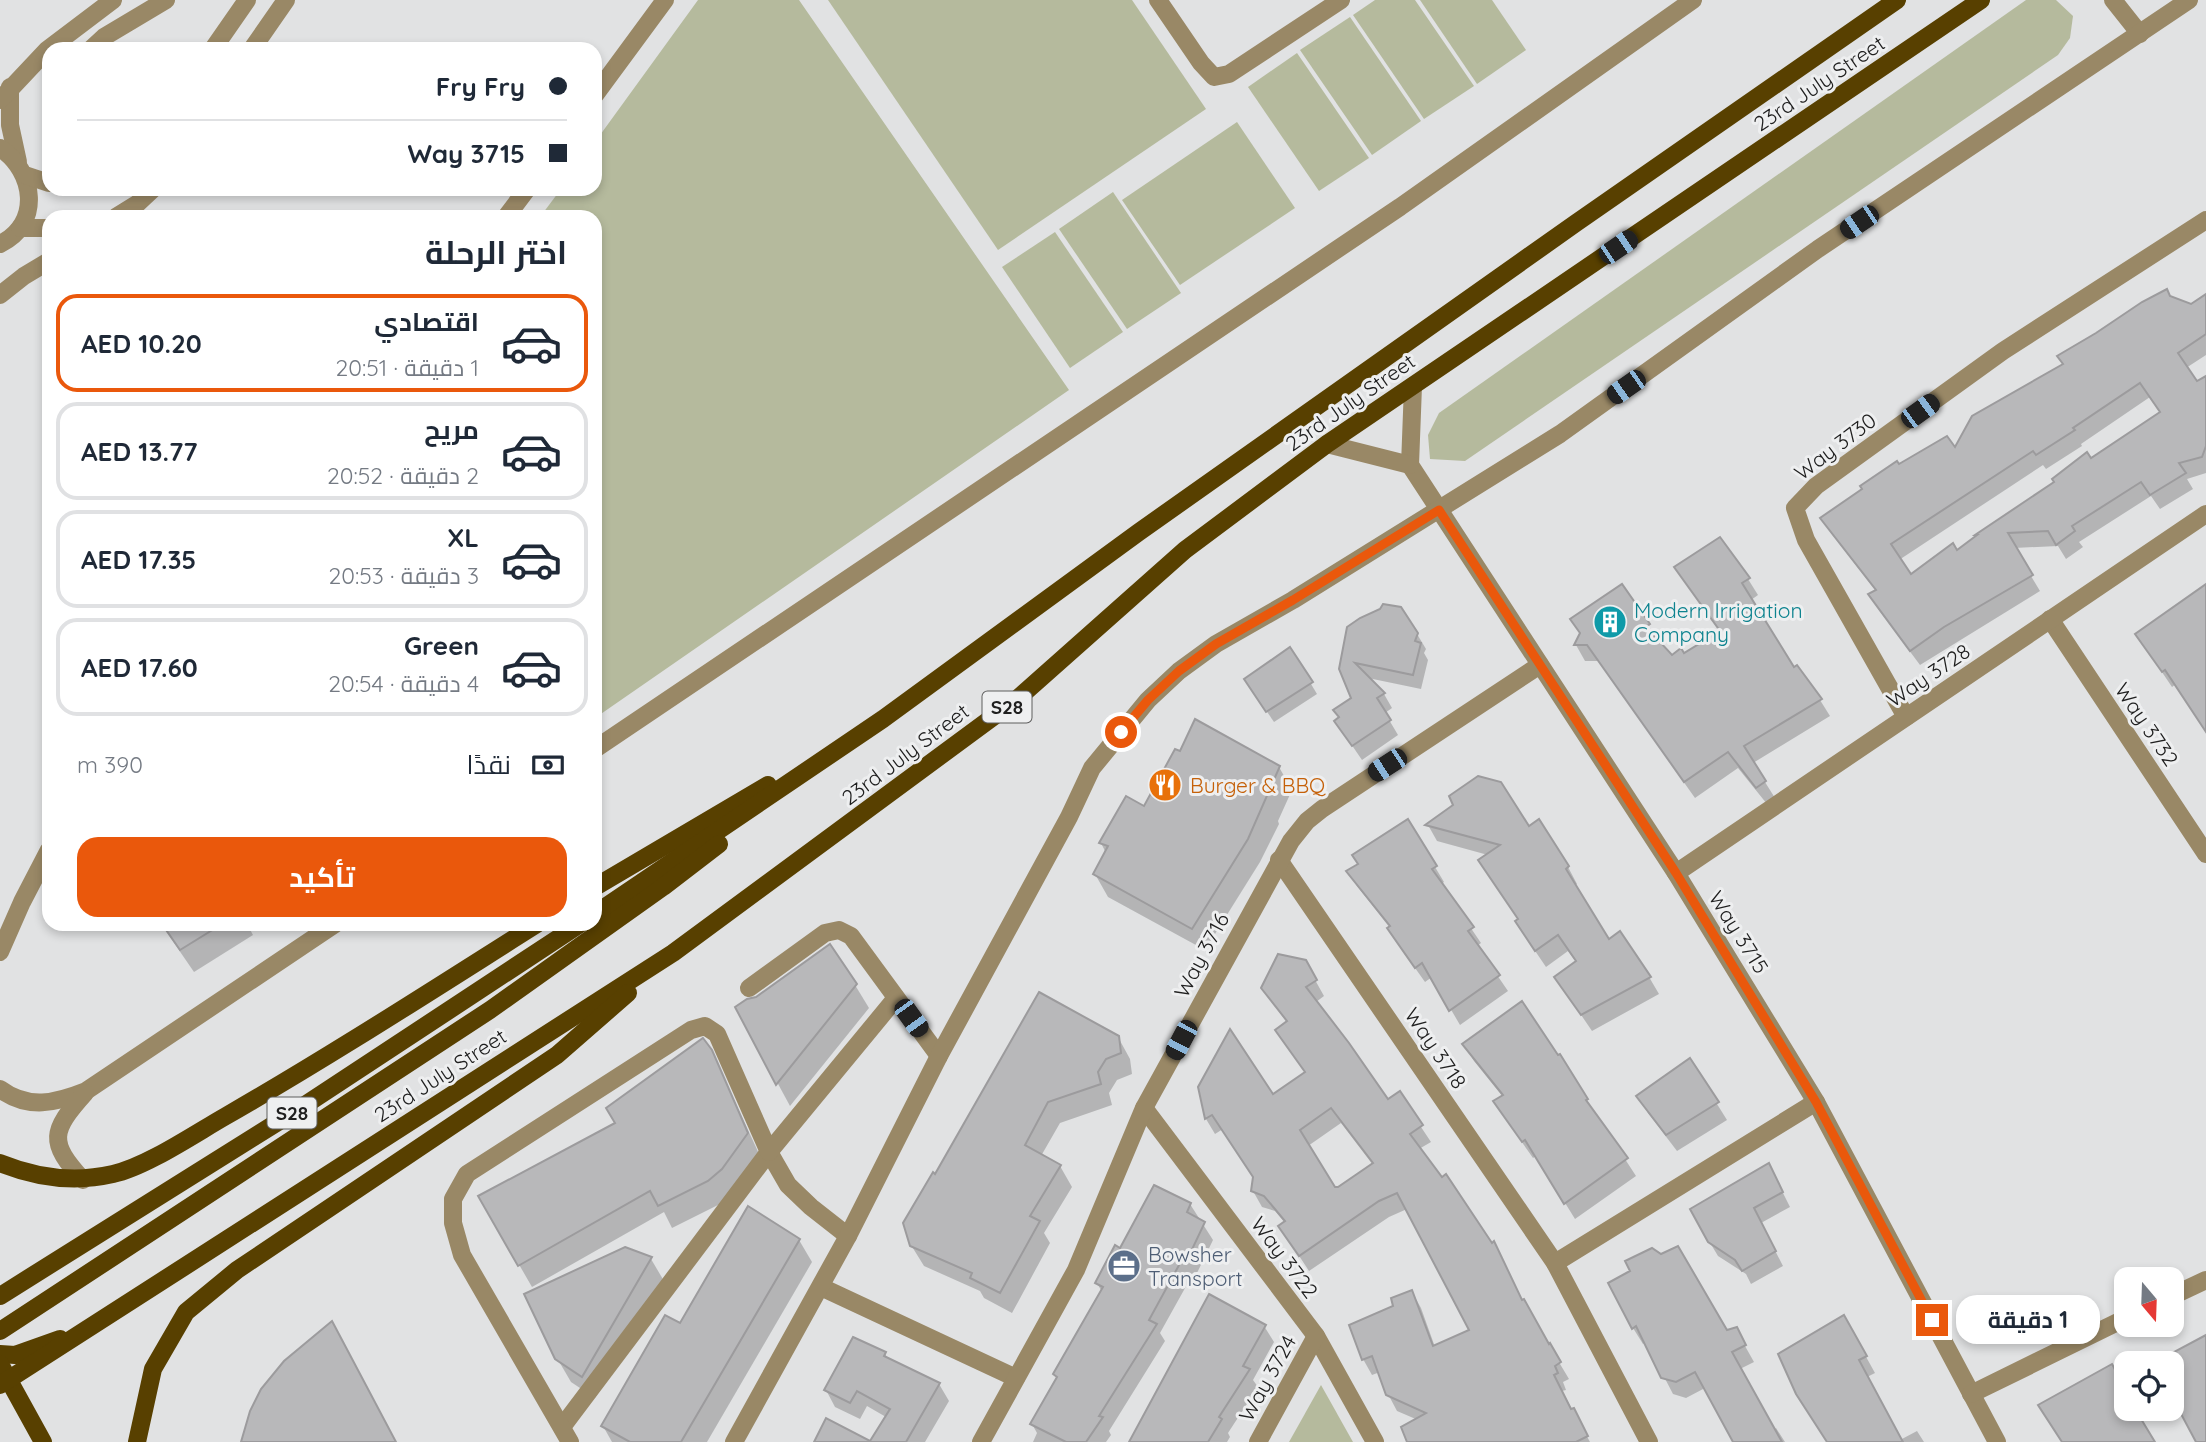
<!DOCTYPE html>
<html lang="ar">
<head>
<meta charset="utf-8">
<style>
	:root { --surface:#fff; --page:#f6f6f7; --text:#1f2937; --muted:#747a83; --line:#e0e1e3; --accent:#ea580c }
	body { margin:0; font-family:Quicksand,Cairo,sans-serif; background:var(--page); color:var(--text); direction:rtl; height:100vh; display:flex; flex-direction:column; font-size:26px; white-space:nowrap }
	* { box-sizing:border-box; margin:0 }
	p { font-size:23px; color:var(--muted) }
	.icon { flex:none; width:38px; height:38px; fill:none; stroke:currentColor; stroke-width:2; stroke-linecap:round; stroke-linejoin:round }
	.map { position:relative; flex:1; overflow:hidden; direction:ltr }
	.sheet { position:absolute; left:42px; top:210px; width:560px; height:721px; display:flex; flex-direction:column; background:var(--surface); border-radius:21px; box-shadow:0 4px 10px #0003; direction:rtl }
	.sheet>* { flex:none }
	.hud { position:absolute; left:42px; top:42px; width:560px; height:154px; border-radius:21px; box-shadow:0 4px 10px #0003; direction:rtl; display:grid; align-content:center; height:154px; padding:0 35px; background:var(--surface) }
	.needle { width:46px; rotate:161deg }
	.tools { position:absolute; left:2114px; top:1267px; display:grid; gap:14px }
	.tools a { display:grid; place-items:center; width:70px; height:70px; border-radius:14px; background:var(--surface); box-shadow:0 4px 10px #0003; font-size:35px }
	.end { position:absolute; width:32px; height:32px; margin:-16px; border:9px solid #ea580c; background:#fff; box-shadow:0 0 0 4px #fff }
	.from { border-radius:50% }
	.bubble { position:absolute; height:49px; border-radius:21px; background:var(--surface); box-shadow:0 4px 10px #0003; font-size:23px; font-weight:700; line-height:49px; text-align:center; direction:rtl }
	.car { position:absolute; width:21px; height:42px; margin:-21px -10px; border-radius:9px; box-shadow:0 0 5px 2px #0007; background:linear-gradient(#222 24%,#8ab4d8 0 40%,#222 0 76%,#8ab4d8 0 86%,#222 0) }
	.hud b { display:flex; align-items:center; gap:24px; height:66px; font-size:26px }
	.hud b+b { border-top:2px solid var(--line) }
	.hud i { width:18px; height:18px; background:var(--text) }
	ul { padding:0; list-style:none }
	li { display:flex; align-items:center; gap:21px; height:98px; margin:0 14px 10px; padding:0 21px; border:4px solid var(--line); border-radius:21px }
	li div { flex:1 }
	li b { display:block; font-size:26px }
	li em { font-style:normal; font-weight:700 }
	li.current { border-color:var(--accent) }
	li>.icon { width:63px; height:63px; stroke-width:1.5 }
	h2 { padding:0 35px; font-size:32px; line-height:84px }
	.pay { display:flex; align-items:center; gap:18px; height:77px; padding:0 35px; font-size:26px }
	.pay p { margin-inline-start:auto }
	.button { display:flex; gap:14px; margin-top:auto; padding:14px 35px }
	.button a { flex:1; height:80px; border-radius:21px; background:var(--accent); color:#fff; font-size:28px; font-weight:700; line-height:80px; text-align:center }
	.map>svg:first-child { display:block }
</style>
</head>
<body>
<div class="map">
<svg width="2206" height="1442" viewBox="0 0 2206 1442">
	<rect width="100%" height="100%" fill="#e1e2e3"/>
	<g fill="#b5ba9d">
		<polygon points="698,0 799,0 1069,390 595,718 595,217 540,217 561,189 595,189 595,142"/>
		<polygon points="828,0 1132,0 1206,109 998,250"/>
		<polygon points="1375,0 1415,0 1474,86 1424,119 1353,15"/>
		<polygon points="1420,0 1492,0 1526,50 1477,84"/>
		<polygon points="2026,0 2056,0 2073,16 2070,38 2058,55 1465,461 1430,459 1428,435 1439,413"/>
		<polygon points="1350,17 1421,121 1372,155 1300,50"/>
		<polygon points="1297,53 1369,158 1319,191 1248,87"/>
		<polygon points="1237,122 1295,208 1180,285 1122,200"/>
		<polygon points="1113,192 1181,293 1127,329 1059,229"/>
		<polygon points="1055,232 1123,332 1070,368 1002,267"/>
		<polygon points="1321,1385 1353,1442 1289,1442"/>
	</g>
	<g fill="#0003" fill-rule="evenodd">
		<path d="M2206,296V355L2186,368L2197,384L2206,378V473L2187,479L2193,489L2160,509L2151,496L2079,542L2083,547L2066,559L2058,546L2014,548L2040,591L1920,665L1879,610L1871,595L1876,591L1831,533L1823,518L1898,466L1955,450L2065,365L2171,298L2191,306ZM2150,397L2161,413L1957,552L1910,576L1899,560L2043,465L2046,469L2082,446L2081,444Z"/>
		<polygon points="1676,568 1748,579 1758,595 1751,600 1793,669 1820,700 1830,716 1753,763 1775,798 1767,804 1738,768 1695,798 1598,661 1585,661 1576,645 1581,634 1622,586 1658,642 1672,657 1684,655 1721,633"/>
		<polygon points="2206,592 2206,732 2176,684 2172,687 2137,635"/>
		<polygon points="1417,634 1426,649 1424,653 1428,660 1421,689 1368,678 1384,694 1392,708 1385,713 1398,735 1362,760 1336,722 1353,699 1341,669"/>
		<polygon points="1290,649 1317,694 1274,722 1252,690"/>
		<polygon points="1279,767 1292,790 1278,821 1279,824 1260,862 1205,950 1108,897 1095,874 1106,853 1101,843 1145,809"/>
		<polygon points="1428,825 1528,828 1568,867 1577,884 1574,886 1608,942 1649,977 1659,994 1592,1031 1556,978 1577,963 1568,951 1546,967 1527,939 1488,855 1437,841"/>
		<polygon points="1435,867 1444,882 1441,884 1481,943 1477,946 1508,991 1460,1025 1432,977 1425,982 1398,944 1390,928 1357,886 1349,871"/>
		<polygon points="161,924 247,924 253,935 194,972"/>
		<path d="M1305,962L1324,996L1316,1002L1387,1102L1399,1094L1431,1142L1419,1149L1491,1245L1494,1244L1523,1302L1569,1379L1563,1382L1566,1390L1562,1391L1590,1442H1409L1418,1420L1397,1411L1388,1394L1380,1372L1372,1375L1363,1359L1395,1307L1412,1292L1421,1308L1435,1347L1470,1331L1407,1209L1389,1217L1309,1271L1290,1242L1285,1223L1275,1211L1262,1207L1253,1191L1255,1178L1223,1129L1215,1134L1206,1119L1200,1087L1272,1096L1306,1074L1277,1030L1287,1023L1263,988ZM1341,1123L1373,1165L1335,1189L1308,1146Z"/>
		<polygon points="855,985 869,1008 790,1106 737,1008"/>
		<polygon points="1118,1037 1130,1059 1132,1074 1117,1080 1109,1093 1112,1105 1060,1123 1041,1156 1060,1166 1072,1187 1044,1233 1050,1243 1012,1313 984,1298 980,1291 924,1266 911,1245 936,1176"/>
		<polygon points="1464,1044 1586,1099 1636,1176 1575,1219 1536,1156 1533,1158 1505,1118 1503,1097 1474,1061"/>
		<polygon points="1690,1061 1727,1120 1677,1151 1648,1113 1638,1096"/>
		<polygon points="718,1065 760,1156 720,1204 672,1228 664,1212 532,1287 480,1197 617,1124"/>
		<polygon points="1776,1179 1790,1207 1761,1223 1783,1266 1751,1284 1746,1274 1718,1256 1709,1241"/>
		<polygon points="1190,1204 1213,1240 1197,1273 1194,1272 1160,1333 1165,1341 1109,1431 1111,1435 1106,1442 1033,1442 1037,1433 1032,1424 1058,1380 1055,1374 1102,1292 1097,1283 1121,1250"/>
		<polygon points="799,1240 812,1262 707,1442 612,1442 603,1426 681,1325"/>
		<polygon points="626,1249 651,1259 664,1281 595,1398 571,1382 557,1358"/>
		<polygon points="1611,1284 1726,1332 1736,1330 1754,1362 1740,1369 1774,1430 1776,1428 1785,1442 1735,1442 1705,1388 1686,1398 1673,1394 1646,1342 1643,1344 1633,1328"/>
		<polygon points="1844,1317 1875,1373 1867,1377 1900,1440 1917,1431 1924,1442 1827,1442"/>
		<polygon points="1264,1326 1274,1342 1253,1380 1258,1387 1228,1433 1230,1437 1227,1442 1130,1442"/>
		<polygon points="2206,1337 2206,1390 2173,1384 2172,1363 2167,1363 2165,1359"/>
		<polygon points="885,1354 888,1360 939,1384 949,1401 925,1442 871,1442 886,1417 867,1406 860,1419 835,1407 826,1390"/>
	</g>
	<g fill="#b8b8ba" stroke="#9c9b9d" stroke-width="2" fill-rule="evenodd">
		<path d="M2167,289L2170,296L2191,304L2206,294V334L2178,353L2197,381L2206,376V446L2202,457L2179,463L2186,473L2150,495L2141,482L2072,526L2075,531L2056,545L2048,531L2008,533L2033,575L1944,627L1910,651L1868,594L1876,590L1820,518L1862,489L1860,486L1897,461L1899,464L1947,436L1955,447L1972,416L2063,364L2057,356L2096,333L2142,302ZM2140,383L2160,412L2091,458L2087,452L2052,479L2054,482L1975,535H1977L1957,550L1953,543L1911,574L1891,544L2033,451L2036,455L2075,430L2073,428Z"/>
		<polygon points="1720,537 1750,578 1742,583 1794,667 1797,665 1822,699 1744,746 1766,781 1756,788 1728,752 1684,782 1587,645 1574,645 1580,633 1570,619 1622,584 1650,624 1646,627 1672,655 1681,648 1684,653 1720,631 1674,567"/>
		<polygon points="2206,584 2206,732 2165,670 2162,672 2135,634"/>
		<polygon points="1383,604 1401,607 1418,633 1415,641 1421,643 1413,675 1355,663 1385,693 1377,698 1391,720 1352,746 1334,721 1339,717 1333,710 1351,698 1339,669 1347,627 1360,618 1380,609"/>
		<polygon points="1290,647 1313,682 1266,712 1244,679"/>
		<polygon points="1195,719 1280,766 1248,839 1192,929 1093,874 1108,846 1099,843 1126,796 1144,806 1175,749 1180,751"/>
		<polygon points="1478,776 1501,782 1529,826 1539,819 1569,866 1566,869 1609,939 1620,931 1651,977 1581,1015 1554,977 1576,961 1558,935 1535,951 1515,921 1518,919 1478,860 1500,845 1425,825 1453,805 1449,796"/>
		<polygon points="1408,819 1437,866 1432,869 1474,927 1468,931 1500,975 1449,1011 1422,963 1415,968 1387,928 1390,926 1346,871 1358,864 1352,855"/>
		<polygon points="162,924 222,924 180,950"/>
		<polygon points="830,944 857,984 776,1085 735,1007 747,999 756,997"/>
		<path d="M1278,954L1306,960L1317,980L1306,987L1349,1043L1388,1099L1400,1091L1423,1125L1410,1134L1442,1177L1446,1174L1492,1243L1494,1241L1522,1300L1524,1299L1549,1344L1550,1343L1561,1362L1555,1366L1558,1373L1554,1375L1571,1409L1574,1408L1588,1436L1576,1442H1407L1401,1427L1426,1413L1386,1395L1372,1356L1362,1360L1349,1325L1393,1306L1391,1298L1412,1290L1433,1346L1469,1330L1397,1193L1379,1201L1299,1256L1278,1226L1285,1221L1264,1196L1251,1191L1253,1177L1212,1115L1205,1119L1198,1087L1230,1029L1273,1094L1305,1072L1275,1030L1287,1021L1261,988ZM1331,1108L1373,1163L1338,1187H1335L1300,1130Z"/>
		<polygon points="1039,992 1119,1036 1121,1053 1106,1059 1098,1072 1101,1084 1048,1102 1025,1145 1061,1165 1030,1216 1040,1221 1000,1293 970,1278 972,1273 910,1246 903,1223 933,1172 935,1174"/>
		<polygon points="1522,1001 1558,1055 1560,1054 1588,1099 1586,1100 1628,1158 1564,1204 1525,1140 1522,1142 1493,1101 1503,1095 1462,1044"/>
		<polygon points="703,1038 712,1050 748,1133 722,1169 708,1181 658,1206 650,1191 518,1266 478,1196 615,1123 606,1108"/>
		<polygon points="1690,1058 1719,1102 1666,1135 1636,1096"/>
		<polygon points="1769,1163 1783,1192 1754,1208 1776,1251 1742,1271 1735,1260 1708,1242 1690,1209"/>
		<polygon points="1154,1185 1191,1203 1187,1212 1205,1222 1188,1258 1184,1256 1149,1320 1157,1324 1099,1416 1103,1417 1086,1442 1066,1442 1030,1424 1057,1377 1053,1374 1103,1287 1095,1283 1115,1245 1120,1248"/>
		<polygon points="748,1206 800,1239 681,1442 630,1442 601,1426 665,1315 680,1323"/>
		<polygon points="1678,1246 1727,1330 1737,1327 1746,1345 1732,1352 1782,1442 1733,1442 1695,1372 1676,1382 1661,1378 1636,1326 1632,1329 1608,1283 1630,1271 1625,1261 1652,1248 1661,1254"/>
		<polygon points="625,1247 652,1257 582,1377 555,1359 524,1294"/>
		<polygon points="1209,1294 1266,1325 1243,1366 1250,1369 1219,1417 1222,1419 1208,1442 1129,1442"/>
		<polygon points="1844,1315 1867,1356 1859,1360 1903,1442 1827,1442 1796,1394 1778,1354"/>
		<polygon points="332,1321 396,1442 241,1442 250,1411 261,1389 284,1361"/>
		<polygon points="2206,1335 2206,1442 2196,1442 2172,1397 2172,1353"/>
		<polygon points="853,1337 886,1352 884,1356 940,1383 906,1442 814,1442 826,1418 870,1441 890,1409 857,1391 850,1403 824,1390"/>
		<polygon points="2112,1364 2126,1390 2126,1409 2135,1409 2155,1442 2062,1442 2038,1405"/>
	</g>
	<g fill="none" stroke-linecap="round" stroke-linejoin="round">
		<g stroke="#986" stroke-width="18">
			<polyline points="1158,0 1201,63 1214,77 1229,74 1341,0"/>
			<polyline points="2113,0 2140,34"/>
			<polyline points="91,49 104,37 166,0"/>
			<polyline points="213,49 247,0"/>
			<polyline points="252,49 286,0"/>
			<polyline points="10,87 10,125 18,162"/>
			<polyline points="595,95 665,0"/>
			<polyline points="0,100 47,50 113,0"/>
			<path d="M0,148C35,171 42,224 0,244"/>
			<polyline points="25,175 49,183"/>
			<polyline points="116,217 137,204 153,189"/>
			<polyline points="506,217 527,189"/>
			<polyline points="20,228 49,228"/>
			<polyline points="0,295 24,276 49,261"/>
			<polyline points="1413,386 1410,465 1676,873 1816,1102 1997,1442"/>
			<polyline points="1327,444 1410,465"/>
			<polyline points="2050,619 2206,854"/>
			<polyline points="1906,717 1806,540 1795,508 1816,486 2003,351 2206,220"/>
			<polyline points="595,749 1400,207 1693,0"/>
			<polyline points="1279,860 1555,1263 1649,1442"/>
			<polyline points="1676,873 2206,514"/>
			<polyline points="0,952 22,902 49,850"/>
			<polyline points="749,988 825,933 839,930 851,936 939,1056"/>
			<path d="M0,1089C28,1110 56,1103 86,1091L335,924"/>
			<polyline points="1144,1108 1316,1336 1375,1442"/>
			<path d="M83,1180C48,1142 51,1131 85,1093"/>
			<polyline points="1555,1263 1816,1102"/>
			<polyline points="821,1287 1016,1378"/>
			<polyline points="2172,1296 2206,1280"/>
			<polyline points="1971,1394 2126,1318"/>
			<polyline points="562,1427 769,1152 788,1185 811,1207 848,1236"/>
			<polyline points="570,1442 462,1255 453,1223 453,1199 467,1174 691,1030 705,1026 717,1034 769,1152 896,998"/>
			<polyline points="734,1442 848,1236 939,1056 1069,817 1092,768 1148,700 1179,671 1216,644 1293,600 1560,434 1818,249 2189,0"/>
			<polyline points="981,1442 1076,1270 1144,1108 1291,841 1307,821 1322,809 1540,665"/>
			<polyline points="1258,1442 1316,1336"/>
		</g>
		<g stroke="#584000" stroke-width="18">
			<polyline points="595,887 768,785"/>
			<polyline points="595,914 883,719 1139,532 1576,223 1897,0"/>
			<path d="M0,1163C37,1178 74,1183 113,1174C146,1167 196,1133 226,1116C332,1055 434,989 537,924"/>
			<polyline points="0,1296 305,1105 580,924"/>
			<polyline points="0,1331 490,1010 663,887 719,844"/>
			<polyline points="0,1354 15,1355 60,1339"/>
			<polyline points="0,1364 43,1442"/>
			<polyline points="0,1385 673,953 1016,700 1185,550 1327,444 1981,0"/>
			<polyline points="137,1442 153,1369 186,1312 237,1270 557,1055 628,993"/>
		</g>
	</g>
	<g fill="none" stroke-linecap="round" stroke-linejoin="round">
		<polyline stroke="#ea580c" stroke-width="9" points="1121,732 1148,700 1179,671 1216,644 1293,600 1439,510 1676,873 1816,1102 1932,1320"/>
	</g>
	<defs>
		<symbol id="building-disc" viewBox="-11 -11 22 22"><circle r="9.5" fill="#0f9aa8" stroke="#eeeff0"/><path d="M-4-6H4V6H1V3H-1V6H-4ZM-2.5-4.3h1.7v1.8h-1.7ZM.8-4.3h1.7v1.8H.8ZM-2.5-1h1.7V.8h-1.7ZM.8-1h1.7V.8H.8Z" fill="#fff"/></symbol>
		<symbol id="restaurant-disc" viewBox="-11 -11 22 22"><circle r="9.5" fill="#e8710a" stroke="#eeeff0"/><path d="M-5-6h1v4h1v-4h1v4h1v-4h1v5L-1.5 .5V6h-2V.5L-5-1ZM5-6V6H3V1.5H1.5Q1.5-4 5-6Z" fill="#fff"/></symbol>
		<symbol id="office-disc" viewBox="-11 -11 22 22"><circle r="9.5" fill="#5c6f8a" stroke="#eeeff0"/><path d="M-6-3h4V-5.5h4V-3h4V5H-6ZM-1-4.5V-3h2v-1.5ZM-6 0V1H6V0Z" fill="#fff"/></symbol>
	</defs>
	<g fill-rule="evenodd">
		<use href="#building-disc" x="1591" y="603" width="38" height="38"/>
		<use href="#restaurant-disc" x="1146" y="766" width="38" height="38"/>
		<use href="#office-disc" x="1105" y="1247" width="38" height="38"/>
	</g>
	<g text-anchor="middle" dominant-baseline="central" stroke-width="6" stroke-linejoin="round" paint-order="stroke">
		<g fill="#eeeff0" stroke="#5e5e5e" stroke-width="2">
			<rect x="982.5" y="691.5" width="49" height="31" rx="5"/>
			<rect x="267.5" y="1097.5" width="49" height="31" rx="5"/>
		</g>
		<g font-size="19" font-weight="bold" fill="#202020">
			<text x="1007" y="707">S28</text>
			<text x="292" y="1113">S28</text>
		</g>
		<g font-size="21" fill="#202020" stroke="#eeeff0">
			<text transform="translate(1819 83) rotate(-34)">23rd July Street</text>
			<text transform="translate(1350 402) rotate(-35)">23rd July Street</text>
			<text transform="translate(1835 446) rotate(-37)">Way 3730</text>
			<text transform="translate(1928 675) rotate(-34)">Way 3728</text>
			<text transform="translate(2147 724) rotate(56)">Way 3732</text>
			<text transform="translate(905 754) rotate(-37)">23rd July Street</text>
			<text transform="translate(1739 932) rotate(58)">Way 3715</text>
			<text transform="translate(1201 955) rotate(-62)">Way 3716</text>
			<text transform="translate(1436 1048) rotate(56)">Way 3718</text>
			<text transform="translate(440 1075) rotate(-33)">23rd July Street</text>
			<text transform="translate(1285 1257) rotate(53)">Way 3722</text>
			<text transform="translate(1267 1378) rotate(-61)">Way 3724</text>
		</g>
		<g font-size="21" fill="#0d838f" stroke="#eeeff0" text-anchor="start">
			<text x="1634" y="610">Modern Irrigation<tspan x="1634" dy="24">Company</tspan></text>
		</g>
		<g font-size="21" fill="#c56008" stroke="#eeeff0" text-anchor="start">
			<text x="1190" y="785">Burger &amp; BBQ</text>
		</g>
		<g font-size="21" fill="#4e5e75" stroke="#eeeff0" text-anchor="start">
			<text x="1148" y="1254">Bowsher<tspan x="1148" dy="24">Transport</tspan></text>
		</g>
	</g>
</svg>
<div class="tools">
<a><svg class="needle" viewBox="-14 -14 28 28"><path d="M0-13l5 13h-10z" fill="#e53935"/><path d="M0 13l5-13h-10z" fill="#747a83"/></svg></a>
<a><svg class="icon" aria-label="locate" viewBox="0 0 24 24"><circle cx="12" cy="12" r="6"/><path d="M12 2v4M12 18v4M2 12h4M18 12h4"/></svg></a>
</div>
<i class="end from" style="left:1121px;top:732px"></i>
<i class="end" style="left:1932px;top:1320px"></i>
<div class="bubble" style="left:1956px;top:1295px;width:144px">1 دقيقة</div>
<i class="car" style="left:1859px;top:222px;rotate:236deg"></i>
<i class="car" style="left:1618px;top:247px;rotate:56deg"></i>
<i class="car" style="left:1626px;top:387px;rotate:235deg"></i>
<i class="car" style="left:1920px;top:411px;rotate:54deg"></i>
<i class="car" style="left:1387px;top:765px;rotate:237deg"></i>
<i class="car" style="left:911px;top:1018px;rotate:144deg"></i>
<i class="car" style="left:1181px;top:1040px;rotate:208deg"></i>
<div class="hud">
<b><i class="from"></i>Fry Fry</b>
<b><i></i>Way 3715</b>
</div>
<section class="sheet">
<h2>اختر الرحلة</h2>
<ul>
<li class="current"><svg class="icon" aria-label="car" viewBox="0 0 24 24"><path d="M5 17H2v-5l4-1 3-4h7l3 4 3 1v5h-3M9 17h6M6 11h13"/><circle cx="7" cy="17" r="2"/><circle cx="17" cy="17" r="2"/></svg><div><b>اقتصادي</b><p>1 دقيقة · 20:51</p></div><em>AED 10.20</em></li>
<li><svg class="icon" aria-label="car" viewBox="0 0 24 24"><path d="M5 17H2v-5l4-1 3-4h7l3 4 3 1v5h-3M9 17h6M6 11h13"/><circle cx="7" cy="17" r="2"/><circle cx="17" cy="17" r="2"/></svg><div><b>مريح</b><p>2 دقيقة · 20:52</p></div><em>AED 13.77</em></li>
<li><svg class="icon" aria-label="car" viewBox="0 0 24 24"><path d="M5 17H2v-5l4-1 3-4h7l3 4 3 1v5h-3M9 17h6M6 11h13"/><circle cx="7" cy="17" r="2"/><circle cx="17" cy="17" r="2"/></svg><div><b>XL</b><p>3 دقيقة · 20:53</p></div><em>AED 17.35</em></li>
<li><svg class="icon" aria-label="car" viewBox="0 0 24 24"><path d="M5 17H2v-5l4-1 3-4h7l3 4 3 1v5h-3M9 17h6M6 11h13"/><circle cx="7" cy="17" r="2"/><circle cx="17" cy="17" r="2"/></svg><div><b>Green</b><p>4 دقيقة · 20:54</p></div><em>AED 17.60</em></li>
</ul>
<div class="pay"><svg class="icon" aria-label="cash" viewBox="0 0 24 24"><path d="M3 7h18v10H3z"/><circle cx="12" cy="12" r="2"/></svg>نقدًا<p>390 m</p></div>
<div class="button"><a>تأكيد</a></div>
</section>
</div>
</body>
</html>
